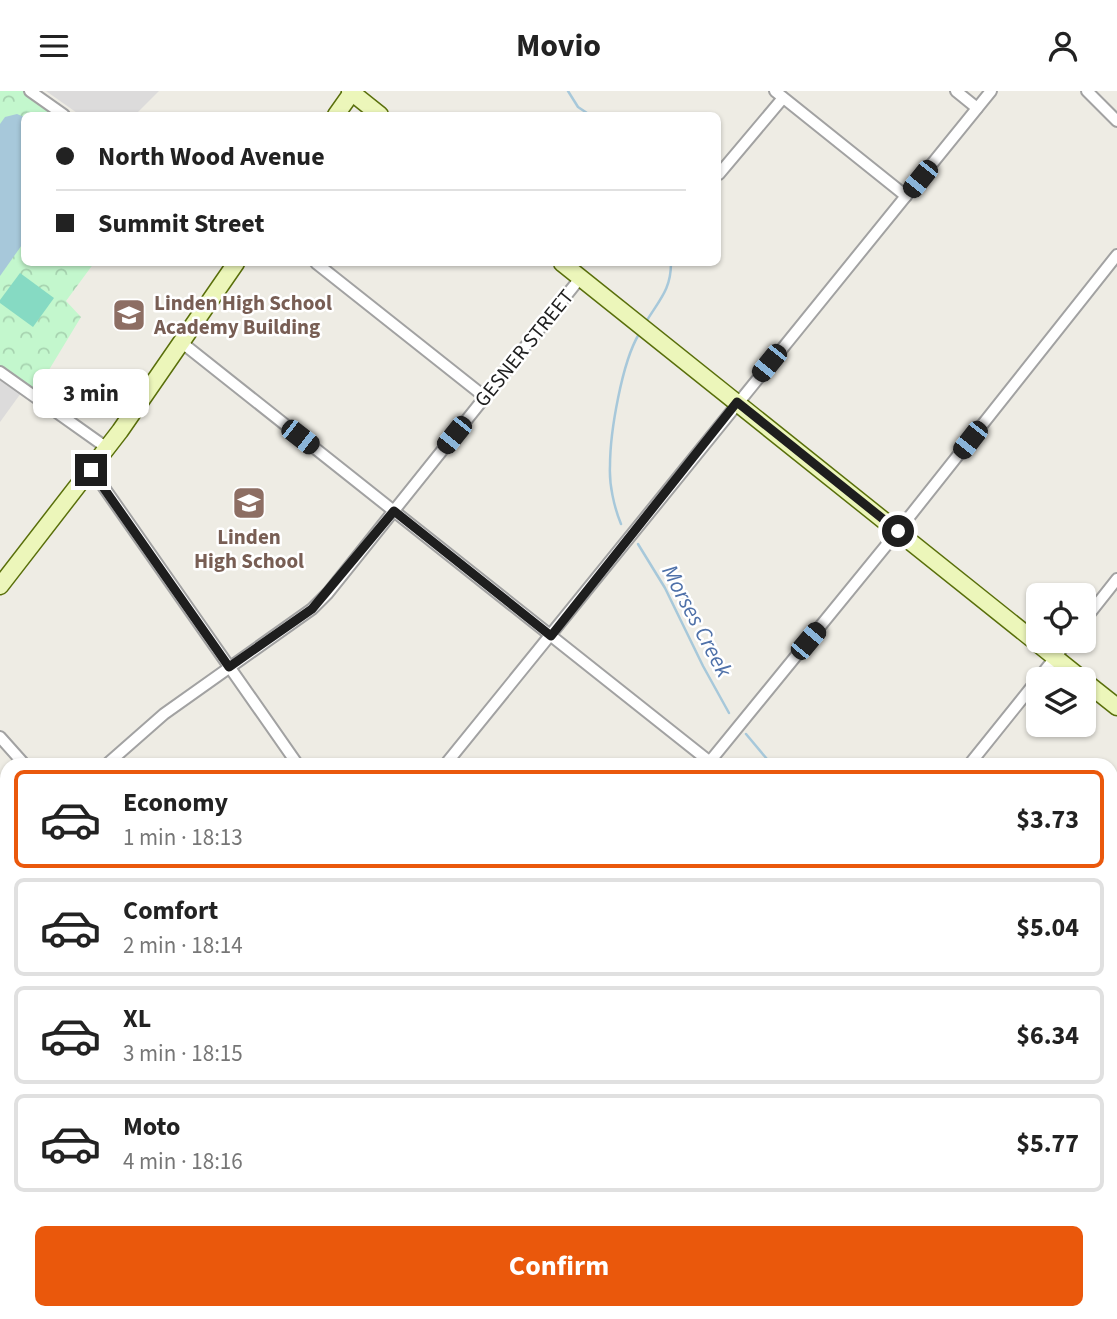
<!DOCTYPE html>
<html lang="en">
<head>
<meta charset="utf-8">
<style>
	:root { --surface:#fff; --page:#f2f2f2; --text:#222; --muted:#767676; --line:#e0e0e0; --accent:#ea580c }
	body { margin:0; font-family:"Source Sans 3",sans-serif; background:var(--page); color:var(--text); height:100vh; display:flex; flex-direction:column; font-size:26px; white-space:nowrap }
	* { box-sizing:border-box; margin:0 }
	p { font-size:23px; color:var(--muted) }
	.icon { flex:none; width:38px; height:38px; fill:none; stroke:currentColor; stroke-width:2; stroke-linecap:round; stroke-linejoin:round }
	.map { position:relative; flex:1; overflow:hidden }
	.side { position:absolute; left:0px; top:667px; width:1118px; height:562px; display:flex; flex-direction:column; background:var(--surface); border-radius:21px 21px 0 0; box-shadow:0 2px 5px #0004 }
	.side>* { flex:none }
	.banner { position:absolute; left:21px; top:21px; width:700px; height:154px; border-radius:10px; box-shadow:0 2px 5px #0004; display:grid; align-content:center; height:154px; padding:0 35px; background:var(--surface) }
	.controls { position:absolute; left:1026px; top:492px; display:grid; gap:14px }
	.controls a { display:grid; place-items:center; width:70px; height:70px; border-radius:10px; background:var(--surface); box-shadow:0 2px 5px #0004; font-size:35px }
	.end { position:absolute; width:32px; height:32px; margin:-16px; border:9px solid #1e1e1e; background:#fff; box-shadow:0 0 0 4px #fff }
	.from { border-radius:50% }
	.bubble { position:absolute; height:49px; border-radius:10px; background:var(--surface); box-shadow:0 2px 5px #0004; font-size:23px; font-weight:700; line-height:49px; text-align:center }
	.car { position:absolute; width:21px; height:42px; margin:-21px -10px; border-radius:9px; box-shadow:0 0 5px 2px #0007; background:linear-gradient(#222 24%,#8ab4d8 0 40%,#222 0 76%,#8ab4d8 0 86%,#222 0) }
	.banner b { display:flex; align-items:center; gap:24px; height:66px; font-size:26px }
	.banner b+b { border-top:2px solid var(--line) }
	.banner i { width:18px; height:18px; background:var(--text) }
	ul { padding:12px 0 0; list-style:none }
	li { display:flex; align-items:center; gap:21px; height:98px; margin:0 14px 10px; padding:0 21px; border:4px solid var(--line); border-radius:10px }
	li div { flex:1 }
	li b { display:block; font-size:26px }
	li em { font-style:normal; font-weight:700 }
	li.on { border-color:var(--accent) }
	li>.icon { width:63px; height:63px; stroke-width:1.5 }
	.action { display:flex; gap:14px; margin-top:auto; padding:14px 35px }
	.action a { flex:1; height:80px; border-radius:10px; background:var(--accent); color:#fff; font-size:28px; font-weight:700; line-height:80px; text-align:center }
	header { display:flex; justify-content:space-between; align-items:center; height:91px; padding:0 35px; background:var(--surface); font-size:32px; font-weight:700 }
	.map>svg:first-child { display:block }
</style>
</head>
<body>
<header><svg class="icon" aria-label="menu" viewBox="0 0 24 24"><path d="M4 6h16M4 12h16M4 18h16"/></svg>Movio<svg class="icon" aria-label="person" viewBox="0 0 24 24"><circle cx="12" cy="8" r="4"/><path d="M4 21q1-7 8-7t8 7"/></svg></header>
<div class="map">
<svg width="1117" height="1228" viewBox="0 0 1117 1228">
	<defs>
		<pattern id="park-crowns" width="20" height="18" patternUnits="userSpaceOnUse" patternTransform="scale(1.75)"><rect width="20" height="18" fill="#c3f7cd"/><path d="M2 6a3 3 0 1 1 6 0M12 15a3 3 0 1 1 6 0" fill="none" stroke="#a7d3b0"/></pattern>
	</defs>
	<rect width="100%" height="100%" fill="#eeece4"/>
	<g fill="#dcdbdb">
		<polygon points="46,0 159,0 135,24 80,24"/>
		<polygon points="0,287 21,302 0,331"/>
	</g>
	<g fill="url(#park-crowns)">
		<polygon points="0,0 24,0 59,24 24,24 24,172 94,172 66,210 81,226 35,302 0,277"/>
		<polygon points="7,1095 7,1161 0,1155 0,1101"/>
		<polygon points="82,1222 270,1222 265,1228 90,1228"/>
	</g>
	<polygon fill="#86dac3" points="20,182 54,207 33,236 0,212 0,209"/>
	<polygon fill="#a7c8da" points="17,23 24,26 24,151 0,185 0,33 5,26"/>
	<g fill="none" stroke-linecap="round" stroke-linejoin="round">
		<g stroke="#a7c8da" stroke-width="2.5">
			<polyline points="568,0 578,16 590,24"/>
			<path d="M646,231C659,209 671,199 671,172"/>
			<path d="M621,433C614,416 609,393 610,375C610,341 622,271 639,243"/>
			<polyline points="638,453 665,497 703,575 729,622"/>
			<polyline points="746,643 772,674"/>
		</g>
		<defs>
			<g id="minor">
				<polyline points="30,0 64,24"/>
				<polyline points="775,0 906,105"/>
				<polyline points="956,0 977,17"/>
				<polyline points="1087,0 1117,30"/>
				<polyline points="719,83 783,7"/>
				<polyline points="316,172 485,306"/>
				<polyline points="181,251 710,671"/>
				<polyline points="0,281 107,357"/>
				<polyline points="91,378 298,674"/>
				<polyline points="1083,531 1117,488"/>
				<polyline points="1038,588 1068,550"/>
				<polyline points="0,646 25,674"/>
				<polyline points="106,674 164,623 312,518 328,502 581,186"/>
				<polyline points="445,674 991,0"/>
				<polyline points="707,674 898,440 1117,164"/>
				<polyline points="969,674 1038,588"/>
				<polyline points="0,768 7,762"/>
				<polyline points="1111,784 1117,777"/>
				<polyline points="0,935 7,940"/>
				<polyline points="1111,936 1117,941"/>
				<polyline points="1111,1085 1117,1090"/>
				<polyline points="0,1086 7,1092"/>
				<polyline points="0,1116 7,1109"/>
				<polyline points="1111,1178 1117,1171"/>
				<polyline points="350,1222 358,1228"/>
				<polyline points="537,1222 545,1228"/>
				<polyline points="723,1222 731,1228"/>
				<polyline points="903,1222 912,1228"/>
				<polyline points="1091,1222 1099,1228"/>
				<polyline points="262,1228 267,1222"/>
				<polyline points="525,1228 530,1222"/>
				<polyline points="757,1228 762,1222"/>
				<polyline points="1071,1228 1076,1222"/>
			</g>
			<g id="secondary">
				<polyline points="350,0 380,24"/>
				<polyline points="336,24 353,0"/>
				<polyline points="562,172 1082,588"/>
				<polyline points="0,495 120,340 236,172"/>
				<polyline points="1083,589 1117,616"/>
			</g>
		</defs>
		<use href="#minor" stroke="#a2a2a2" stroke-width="14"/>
		<use href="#secondary" stroke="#596f0a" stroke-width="19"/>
		<use href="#minor" stroke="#fff" stroke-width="10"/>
		<use href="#secondary" stroke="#ecf6ba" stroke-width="16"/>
	</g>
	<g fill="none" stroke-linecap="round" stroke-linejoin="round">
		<polyline stroke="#1e1e1e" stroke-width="9" points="91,379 229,576 312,518 394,420 551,545 737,311 898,440"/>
	</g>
	<defs>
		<symbol id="school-square" viewBox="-11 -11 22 22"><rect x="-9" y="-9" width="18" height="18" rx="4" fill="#8d6e63" stroke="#fff"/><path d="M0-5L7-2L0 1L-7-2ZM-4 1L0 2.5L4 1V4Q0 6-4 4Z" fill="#fff"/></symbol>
	</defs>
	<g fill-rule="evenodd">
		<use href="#school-square" x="110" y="205" width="38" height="38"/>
		<use href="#school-square" x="230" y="393" width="38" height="38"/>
	</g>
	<g text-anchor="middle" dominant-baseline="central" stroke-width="5" stroke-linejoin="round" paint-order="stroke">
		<g font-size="21" font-weight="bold" fill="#785e54" stroke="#fff" text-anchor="start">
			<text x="154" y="212">Linden High School<tspan x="154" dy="24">Academy Building</tspan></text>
			<text x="249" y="446" text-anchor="middle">Linden<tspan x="249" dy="24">High School</tspan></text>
		</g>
		<g font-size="21" fill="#1e1e1e" stroke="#fff">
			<text transform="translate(524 257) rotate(-51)">GESNER STREET</text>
		</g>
		<g font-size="23" font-style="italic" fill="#4f71a9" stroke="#fff">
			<text transform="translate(697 530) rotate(62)">Morses Creek</text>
		</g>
	</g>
</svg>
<div class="controls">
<a><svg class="icon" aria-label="locate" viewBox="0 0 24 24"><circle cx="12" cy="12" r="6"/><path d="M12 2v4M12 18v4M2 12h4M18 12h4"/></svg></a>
<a><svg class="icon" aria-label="layers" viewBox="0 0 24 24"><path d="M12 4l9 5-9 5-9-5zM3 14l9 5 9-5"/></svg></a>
</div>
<i class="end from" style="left:898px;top:440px"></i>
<i class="end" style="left:91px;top:379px"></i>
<div class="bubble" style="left:33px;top:278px;width:116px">3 min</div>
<i class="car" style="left:920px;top:88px;rotate:219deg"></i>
<i class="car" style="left:769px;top:272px;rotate:219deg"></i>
<i class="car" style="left:454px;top:344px;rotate:219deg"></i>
<i class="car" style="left:300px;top:346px;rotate:128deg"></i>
<i class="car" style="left:970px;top:349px;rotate:218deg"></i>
<i class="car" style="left:808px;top:550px;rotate:40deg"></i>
<div class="banner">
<b><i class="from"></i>North Wood Avenue</b>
<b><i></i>Summit Street</b>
</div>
<section class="side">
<ul>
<li class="on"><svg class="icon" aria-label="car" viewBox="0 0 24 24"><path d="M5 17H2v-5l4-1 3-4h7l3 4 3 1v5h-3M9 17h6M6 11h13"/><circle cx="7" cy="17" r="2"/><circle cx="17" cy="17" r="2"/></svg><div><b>Economy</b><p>1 min · 18:13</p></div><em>$3.73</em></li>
<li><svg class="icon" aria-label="car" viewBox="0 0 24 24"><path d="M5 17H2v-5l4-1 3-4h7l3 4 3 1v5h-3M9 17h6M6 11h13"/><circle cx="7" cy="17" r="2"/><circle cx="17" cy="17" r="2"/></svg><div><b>Comfort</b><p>2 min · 18:14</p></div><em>$5.04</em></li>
<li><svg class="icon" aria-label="car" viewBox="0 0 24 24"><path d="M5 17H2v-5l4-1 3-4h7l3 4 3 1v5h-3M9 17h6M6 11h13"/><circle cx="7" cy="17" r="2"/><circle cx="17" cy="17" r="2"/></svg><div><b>XL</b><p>3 min · 18:15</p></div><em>$6.34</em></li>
<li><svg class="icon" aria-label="car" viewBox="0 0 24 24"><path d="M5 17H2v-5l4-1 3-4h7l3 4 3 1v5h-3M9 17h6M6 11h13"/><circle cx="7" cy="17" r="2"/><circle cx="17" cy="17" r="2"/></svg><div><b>Moto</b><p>4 min · 18:16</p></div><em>$5.77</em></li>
</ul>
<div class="action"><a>Confirm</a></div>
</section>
</div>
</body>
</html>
